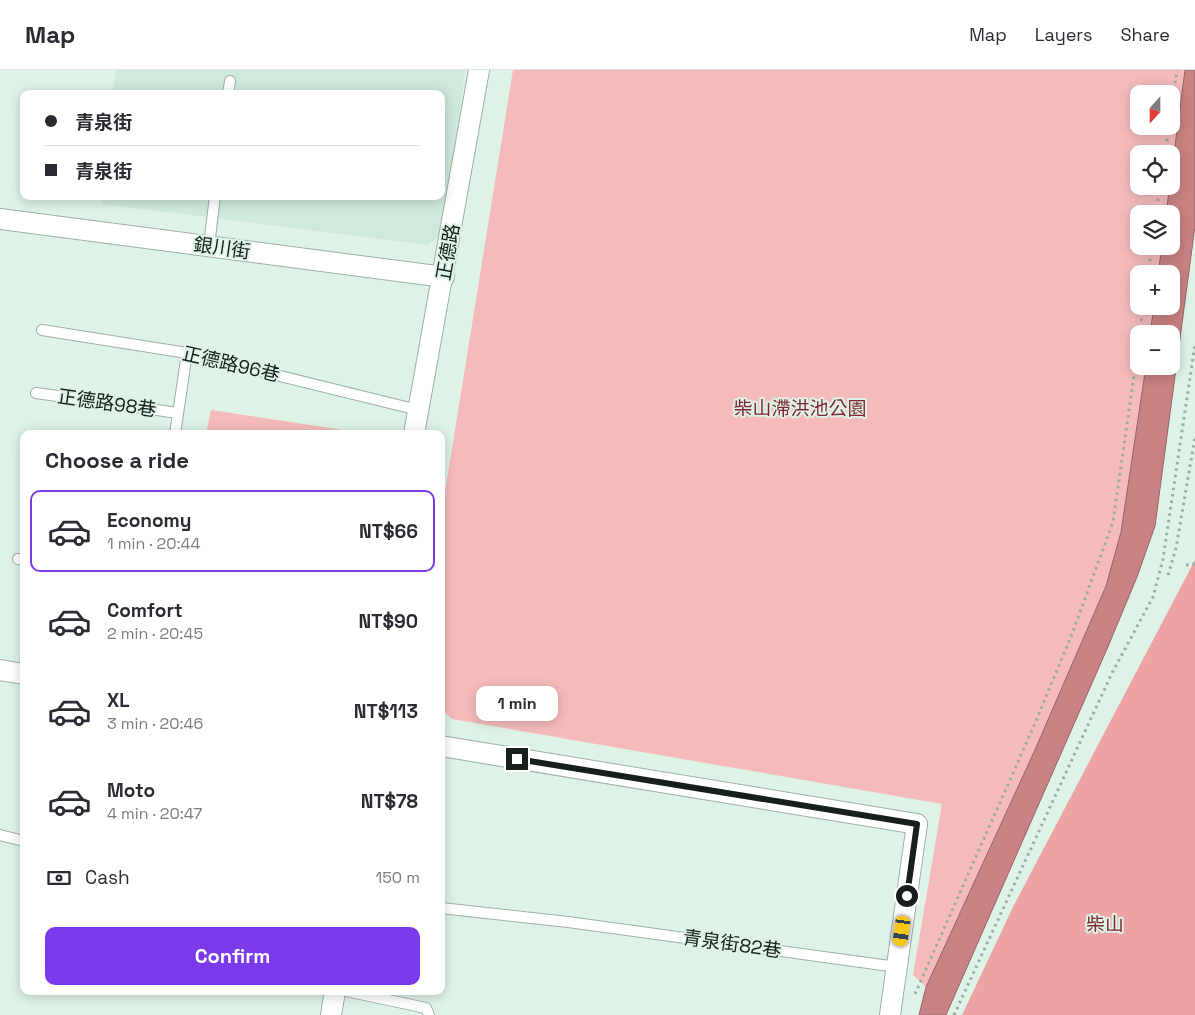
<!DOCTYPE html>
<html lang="en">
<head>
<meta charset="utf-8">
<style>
	:root { --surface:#fff; --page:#f2f2f3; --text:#2b2b33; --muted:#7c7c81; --line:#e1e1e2; --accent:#7c3aed }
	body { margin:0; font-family:"Space Grotesk","Noto Sans TC",sans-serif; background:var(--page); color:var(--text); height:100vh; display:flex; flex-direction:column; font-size:19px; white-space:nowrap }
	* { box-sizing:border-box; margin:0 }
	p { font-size:16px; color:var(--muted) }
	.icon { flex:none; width:28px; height:28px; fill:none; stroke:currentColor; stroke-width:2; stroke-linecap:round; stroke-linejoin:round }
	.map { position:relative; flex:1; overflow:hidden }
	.panel { position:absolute; left:20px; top:360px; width:425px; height:565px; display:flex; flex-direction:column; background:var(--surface); border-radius:10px; box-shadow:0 2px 12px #0003 }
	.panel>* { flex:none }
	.hud { position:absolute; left:20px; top:20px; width:425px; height:110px; border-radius:10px; box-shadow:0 2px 12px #0003; display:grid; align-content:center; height:110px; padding:0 25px; background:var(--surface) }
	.needle { width:32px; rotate:201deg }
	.controls { position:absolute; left:1130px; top:15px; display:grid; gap:10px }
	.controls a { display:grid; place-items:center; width:50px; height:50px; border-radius:10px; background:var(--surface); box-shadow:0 2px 12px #0003; font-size:25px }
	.end { position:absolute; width:22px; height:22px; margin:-11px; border:6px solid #171f1b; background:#fff; box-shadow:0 0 0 2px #fff }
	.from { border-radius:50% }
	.bubble { position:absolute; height:35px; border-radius:10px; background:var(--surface); box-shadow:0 2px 12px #0003; font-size:16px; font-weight:700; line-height:35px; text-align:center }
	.car { position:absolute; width:15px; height:30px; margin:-15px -8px; border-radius:6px; box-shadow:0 0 4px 1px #0007; background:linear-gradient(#f5c518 24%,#345 0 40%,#f5c518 0 76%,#345 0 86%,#f5c518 0) }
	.hud b { display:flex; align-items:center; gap:18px; height:48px; font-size:19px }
	.hud b+b { border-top:1px solid var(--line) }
	.hud i { width:12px; height:12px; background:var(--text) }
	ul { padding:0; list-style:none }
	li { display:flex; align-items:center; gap:15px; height:82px; margin:0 10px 8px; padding:0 15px; border:2px solid transparent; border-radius:10px }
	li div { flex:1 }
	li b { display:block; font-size:19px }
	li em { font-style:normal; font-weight:700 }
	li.on { border-color:var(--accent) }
	li>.icon { width:45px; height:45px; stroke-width:1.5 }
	h2 { padding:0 25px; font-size:22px; line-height:60px }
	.pay { display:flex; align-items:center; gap:12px; height:55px; padding:0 25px; font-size:19px }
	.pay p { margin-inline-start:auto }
	.cta { display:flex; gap:10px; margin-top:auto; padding:10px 25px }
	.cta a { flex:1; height:58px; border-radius:10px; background:var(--accent); color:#fff; font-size:20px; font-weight:700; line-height:58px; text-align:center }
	header { display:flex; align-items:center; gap:30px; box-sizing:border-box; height:70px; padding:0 25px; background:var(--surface); border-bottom:1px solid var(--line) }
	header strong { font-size:24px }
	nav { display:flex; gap:28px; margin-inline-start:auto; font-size:18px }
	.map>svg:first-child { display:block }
</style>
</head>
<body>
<header>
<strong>Map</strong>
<nav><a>Map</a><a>Layers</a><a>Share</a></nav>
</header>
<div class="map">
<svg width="1195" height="945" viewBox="0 0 1195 945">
	<rect width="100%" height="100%" fill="#def2e7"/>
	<polygon fill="#ceeada" points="116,0 465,0 446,160 428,175 102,134 103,126 441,126 441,24 113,24"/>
	<g fill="#f5bbbb" fill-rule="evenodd">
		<path d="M513,0H1185L1171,107V84H1139V116H1170L1166,144H1139V176H1162L1158,204H1139V236H1154L1150,264H1139V296H1146L1121,462L1106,516L1034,682L926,917L913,905L942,734L452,649L441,639V447ZM1139,24H1171V56H1139Z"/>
		<polygon points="211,340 370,364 206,364"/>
	</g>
	<polygon fill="#eda3a4" points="1195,490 1195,945 962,945 1014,835"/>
	<polygon fill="#c98283" stroke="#946464" points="1185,0 1195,0 1195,156 1155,456 1137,507 1107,579 946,945 919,945 926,917 1034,682 1106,516 1121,462 1146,296 1171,296 1171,264 1150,264 1154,236 1171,236 1171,204 1158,204 1162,176 1171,176 1171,144 1166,144"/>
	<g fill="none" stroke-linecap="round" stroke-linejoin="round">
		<defs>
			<g id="lane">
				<polyline points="228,24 230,11"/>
				<polyline points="209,176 215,126"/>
				<polyline points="42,260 187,283 418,340"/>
				<polyline points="36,323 178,343"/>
				<polyline points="175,364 187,283"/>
				<polyline points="18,489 24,490"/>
				<polyline points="0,765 24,771"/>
				<polyline points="441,838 568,852 897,897"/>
				<polyline points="346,921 426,938 429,945"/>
			</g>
			<g id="street">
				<polyline points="0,149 444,207"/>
				<polyline points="414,364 479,0"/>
				<polyline points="0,600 24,604"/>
				<polyline points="441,676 917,754 890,945"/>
				<polyline points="331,945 335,921"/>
			</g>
		</defs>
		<use href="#lane" stroke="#9eb0a6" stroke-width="12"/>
		<use href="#street" stroke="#9eb0a6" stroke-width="22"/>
		<g stroke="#9baba2" stroke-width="3" stroke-dasharray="2.5 4" stroke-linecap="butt">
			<polyline points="1171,39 1177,0"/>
			<polyline points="1165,84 1169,56"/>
			<polyline points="1156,144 1160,116"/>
			<polyline points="1148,204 1152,176"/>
			<polyline points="1140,264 1143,236"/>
			<polyline points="1186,495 1195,494"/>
			<polyline points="1168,505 1176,478 1195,367"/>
			<polyline points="915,924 1033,658 1072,564 1113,452 1139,271"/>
			<polyline points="954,945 1112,603 1153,527 1163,489 1195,274"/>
		</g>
		<use href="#lane" stroke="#fff" stroke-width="10"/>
		<use href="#street" stroke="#fff" stroke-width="20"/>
	</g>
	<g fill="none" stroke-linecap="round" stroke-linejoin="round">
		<polyline stroke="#171f1b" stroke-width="6" points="517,689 917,754 907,826"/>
	</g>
	<g text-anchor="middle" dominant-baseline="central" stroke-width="4" stroke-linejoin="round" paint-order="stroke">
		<g font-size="19" fill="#171f1b" stroke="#def2e7">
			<text transform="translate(222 178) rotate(8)">銀川街</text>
			<text transform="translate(448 182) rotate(-80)">正德路</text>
			<text transform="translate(231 294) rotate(13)">正德路96巷</text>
			<text transform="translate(107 333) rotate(8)">正德路98巷</text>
			<text transform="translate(732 874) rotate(8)">青泉街82巷</text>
		</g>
		<g font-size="19" fill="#7e2830" stroke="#def2e7">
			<text x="800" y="338">柴山滯洪池公園</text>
			<text x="1105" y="854">柴山</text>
		</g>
	</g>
</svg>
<div class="controls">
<a><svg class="needle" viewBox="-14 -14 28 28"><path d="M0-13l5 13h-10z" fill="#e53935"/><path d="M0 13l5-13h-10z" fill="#7c7c81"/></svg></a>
<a><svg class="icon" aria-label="locate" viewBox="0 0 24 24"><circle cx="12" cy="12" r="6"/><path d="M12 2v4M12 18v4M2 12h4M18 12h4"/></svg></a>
<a><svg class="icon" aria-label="layers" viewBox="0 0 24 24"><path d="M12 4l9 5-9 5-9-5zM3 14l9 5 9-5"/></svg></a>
<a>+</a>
<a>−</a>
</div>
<i class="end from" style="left:907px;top:826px"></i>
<i class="end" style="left:517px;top:689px"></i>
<div class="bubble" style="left:476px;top:616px;width:82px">1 min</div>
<i class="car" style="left:902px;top:861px;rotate:188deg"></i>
<div class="hud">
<b><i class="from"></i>青泉街</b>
<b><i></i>青泉街</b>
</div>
<section class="panel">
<h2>Choose a ride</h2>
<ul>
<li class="on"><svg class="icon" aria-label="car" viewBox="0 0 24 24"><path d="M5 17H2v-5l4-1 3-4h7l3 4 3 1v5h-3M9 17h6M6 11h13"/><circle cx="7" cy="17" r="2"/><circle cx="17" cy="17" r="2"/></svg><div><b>Economy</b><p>1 min · 20:44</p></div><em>NT$66</em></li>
<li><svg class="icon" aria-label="car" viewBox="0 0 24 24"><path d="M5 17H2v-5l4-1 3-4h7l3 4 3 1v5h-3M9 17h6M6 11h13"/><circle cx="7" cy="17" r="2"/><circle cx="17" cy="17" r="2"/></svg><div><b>Comfort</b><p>2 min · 20:45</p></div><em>NT$90</em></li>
<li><svg class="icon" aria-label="car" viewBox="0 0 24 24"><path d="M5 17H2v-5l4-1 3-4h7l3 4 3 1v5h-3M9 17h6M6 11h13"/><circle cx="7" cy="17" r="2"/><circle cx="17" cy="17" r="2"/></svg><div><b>XL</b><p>3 min · 20:46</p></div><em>NT$113</em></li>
<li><svg class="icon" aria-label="car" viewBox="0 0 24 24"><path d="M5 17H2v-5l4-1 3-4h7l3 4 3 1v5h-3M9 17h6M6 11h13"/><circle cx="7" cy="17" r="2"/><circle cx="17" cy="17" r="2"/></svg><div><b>Moto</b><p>4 min · 20:47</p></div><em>NT$78</em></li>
</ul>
<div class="pay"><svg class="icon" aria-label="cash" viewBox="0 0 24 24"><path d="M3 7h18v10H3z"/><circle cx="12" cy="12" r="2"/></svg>Cash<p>150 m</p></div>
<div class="cta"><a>Confirm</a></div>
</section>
</div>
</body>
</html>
